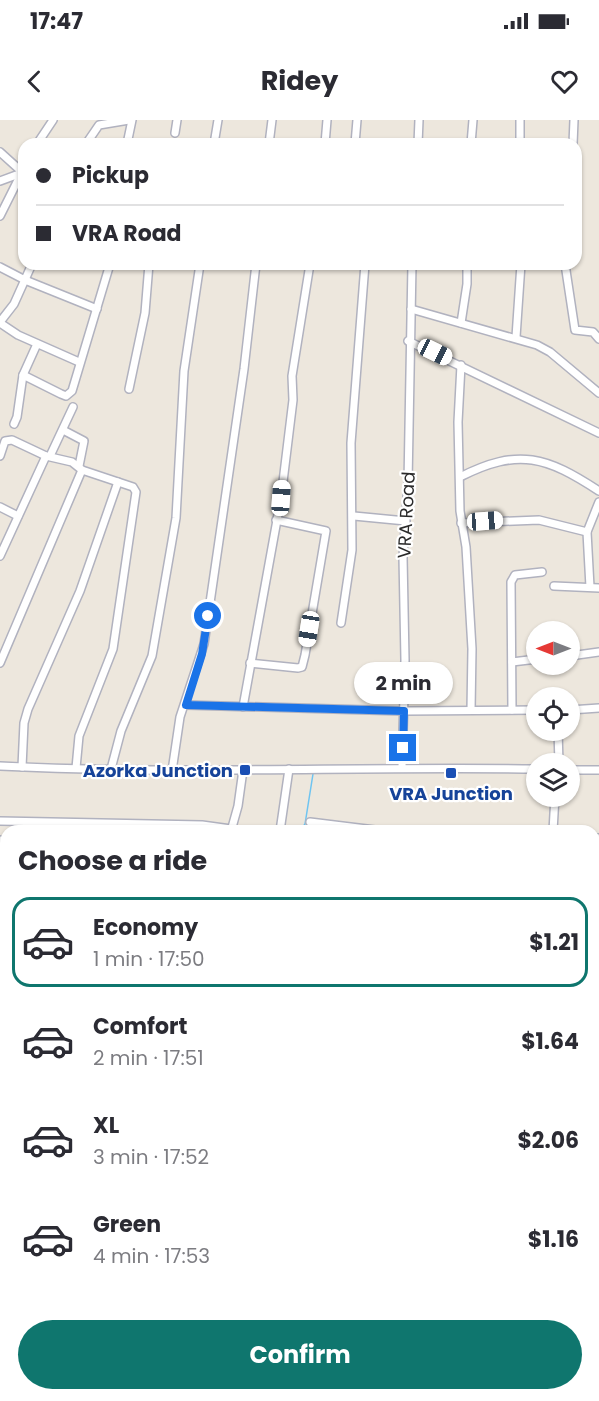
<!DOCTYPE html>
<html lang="en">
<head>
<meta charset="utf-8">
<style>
	:root { --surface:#fff; --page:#f7f7f7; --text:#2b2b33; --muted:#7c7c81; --line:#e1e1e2; --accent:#0f766e }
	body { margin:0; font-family:Poppins,sans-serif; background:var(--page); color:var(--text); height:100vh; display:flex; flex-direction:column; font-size:22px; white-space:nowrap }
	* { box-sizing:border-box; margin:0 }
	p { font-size:20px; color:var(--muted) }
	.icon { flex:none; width:33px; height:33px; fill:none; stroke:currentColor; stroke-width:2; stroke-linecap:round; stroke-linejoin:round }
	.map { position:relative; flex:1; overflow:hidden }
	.details { position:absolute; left:0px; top:705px; width:600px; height:576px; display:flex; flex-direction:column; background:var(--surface); border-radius:18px 18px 0 0; box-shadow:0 2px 4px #0004 }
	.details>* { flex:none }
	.banner { position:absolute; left:18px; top:18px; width:564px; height:132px; border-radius:18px; box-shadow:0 2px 4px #0004; display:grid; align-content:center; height:132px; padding:0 18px; background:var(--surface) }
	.needle { width:39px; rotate:270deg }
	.buttons { position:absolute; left:526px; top:501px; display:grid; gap:12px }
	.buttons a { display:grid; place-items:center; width:54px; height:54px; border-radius:50%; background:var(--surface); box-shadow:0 2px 4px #0004; font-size:30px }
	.end { position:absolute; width:27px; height:27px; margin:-14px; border:8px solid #1a73e8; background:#fff; box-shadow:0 0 0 3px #fff }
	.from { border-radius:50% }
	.bubble { position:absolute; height:42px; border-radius:21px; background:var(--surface); box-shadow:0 2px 4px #0004; font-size:20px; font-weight:700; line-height:42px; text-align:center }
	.car { position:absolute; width:18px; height:36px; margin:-18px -9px; border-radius:8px; box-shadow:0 0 4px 2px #0007; background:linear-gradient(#fff 24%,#345 0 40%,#fff 0 76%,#345 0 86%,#fff 0) }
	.banner b { display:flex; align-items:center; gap:21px; height:57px; font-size:22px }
	.banner b+b { border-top:2px solid var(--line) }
	.banner i { width:15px; height:15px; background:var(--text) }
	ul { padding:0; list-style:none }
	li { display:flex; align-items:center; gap:18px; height:90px; margin:0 12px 9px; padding:0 6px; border:3px solid transparent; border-radius:18px }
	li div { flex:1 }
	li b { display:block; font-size:22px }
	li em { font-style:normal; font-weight:700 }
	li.selected { border-color:var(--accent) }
	li>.icon { width:54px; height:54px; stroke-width:1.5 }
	h2 { padding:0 18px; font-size:27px; line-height:72px }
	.action { display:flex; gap:12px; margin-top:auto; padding:12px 18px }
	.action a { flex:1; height:69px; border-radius:36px; background:var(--accent); color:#fff; font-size:24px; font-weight:700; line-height:69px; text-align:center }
	.status { display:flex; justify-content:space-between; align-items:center; height:42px; padding:0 30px; background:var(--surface); direction:ltr }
	.status svg { height:16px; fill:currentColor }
	header { display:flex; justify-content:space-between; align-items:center; height:78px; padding:0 18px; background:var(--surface); font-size:27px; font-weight:700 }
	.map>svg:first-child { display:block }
</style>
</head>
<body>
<div class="status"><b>17:47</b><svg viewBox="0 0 49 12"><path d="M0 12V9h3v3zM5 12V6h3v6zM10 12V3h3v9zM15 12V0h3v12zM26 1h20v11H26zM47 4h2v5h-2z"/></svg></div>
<header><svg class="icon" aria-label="back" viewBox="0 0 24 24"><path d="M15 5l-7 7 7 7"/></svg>Ridey<svg class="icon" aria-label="heart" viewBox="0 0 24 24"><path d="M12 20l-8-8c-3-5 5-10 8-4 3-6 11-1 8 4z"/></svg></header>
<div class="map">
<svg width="599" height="1281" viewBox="0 0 599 1281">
	<rect width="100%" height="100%" fill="#ede7dd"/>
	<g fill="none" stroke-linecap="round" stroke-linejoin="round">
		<g stroke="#6ec4f1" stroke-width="1.5">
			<polyline points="300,711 305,704 313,654"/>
			<polyline points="0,1144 6,1131"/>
		</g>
		<defs>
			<g id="minor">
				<polyline points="175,13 177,0"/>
				<polyline points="37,24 53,0"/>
				<polyline points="86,24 99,5 129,0"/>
				<polyline points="127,24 132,0"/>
				<polyline points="214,24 218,0"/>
				<polyline points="269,24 272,0"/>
				<polyline points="325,24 327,0"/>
				<polyline points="355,24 357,0"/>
				<polyline points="418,24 419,0"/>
				<polyline points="471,24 473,0"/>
				<polyline points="520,24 520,0"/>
				<polyline points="573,24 574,0"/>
				<polyline points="0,32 21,51"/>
				<polyline points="19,54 24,67"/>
				<polyline points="0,61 19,54"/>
				<polyline points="0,96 20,56"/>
				<polyline points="565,144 575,210 593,212 599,219"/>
				<polyline points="0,147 25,160 97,189"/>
				<polyline points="411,189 537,225 550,232 599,273"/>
				<polyline points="0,202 14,184 32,144"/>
				<polyline points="0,203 18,215 79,242"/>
				<polyline points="461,203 467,164 467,144"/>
				<polyline points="516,217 521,144"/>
				<polyline points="408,221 599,313"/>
				<polyline points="461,245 458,302 460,391 466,427 472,529 471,590"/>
				<polyline points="23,255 61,274 66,276 72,271 110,144"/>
				<polyline points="129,269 145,193 149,144"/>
				<polyline points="14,304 17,297 23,255 37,224"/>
				<polyline points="63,310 84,321 79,346"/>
				<polyline points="0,336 5,321 12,320 46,336 72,342 82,350 133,367 136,372 113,529 79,616 76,648"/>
				<polyline points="50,336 73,287"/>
				<path d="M460,357C519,327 547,337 599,371"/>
				<polyline points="0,387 18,396"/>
				<polyline points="354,396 406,401"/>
				<polyline points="461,403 539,400 587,412"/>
				<polyline points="0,436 46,336"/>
				<polyline points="554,466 599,468"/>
				<polyline points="590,467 587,412 599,382"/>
				<polyline points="341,503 352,430 351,323 365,144"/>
				<polyline points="570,536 599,532"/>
				<polyline points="512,542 537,539"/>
				<polyline points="0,543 82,350"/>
				<polyline points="250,543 298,548 302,547 305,535 326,411 276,400"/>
				<polyline points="186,585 404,591 537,590"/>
				<polyline points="243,587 281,378 293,280 292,256 310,144"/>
				<polyline points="512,590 511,462 515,455 542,452"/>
				<polyline points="570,590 599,588"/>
				<polyline points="558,610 559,644"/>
				<path d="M0,646C179,655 358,646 537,649"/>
				<polyline points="22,647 24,603 28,589 80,471 118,362"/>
				<polyline points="402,647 405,540 403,437 408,363 412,144"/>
				<polyline points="111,649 121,611 152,536 176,398 184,251 200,144"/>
				<polyline points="570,650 599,650"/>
				<polyline points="172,651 180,597 204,524 244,249 256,144"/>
				<polyline points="0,701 202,705 231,709"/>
				<polyline points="310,702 383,711"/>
				<polyline points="231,711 238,686 243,650"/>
				<polyline points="280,711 289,649"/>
				<polyline points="401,711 435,711"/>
				<polyline points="553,711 555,676"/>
				<polyline points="594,718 599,718"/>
				<polyline points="0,720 6,722"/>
				<polyline points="0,755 6,755"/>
				<polyline points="594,780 599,780"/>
				<polyline points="0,797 6,799"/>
				<polyline points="594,836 599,836"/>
				<polyline points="0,848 6,851"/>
				<polyline points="594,892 599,892"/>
				<polyline points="0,930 6,929"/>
				<polyline points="594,943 599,943"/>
				<polyline points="0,996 6,997"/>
				<polyline points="594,1013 599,1014"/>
				<polyline points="0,1053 6,1052"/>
				<polyline points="594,1070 599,1073"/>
				<polyline points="0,1087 6,1088"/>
				<polyline points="594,1139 599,1142"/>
				<polyline points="0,1190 6,1191"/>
				<polyline points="594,1206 599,1209"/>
				<polyline points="594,1269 596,1263"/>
				<polyline points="196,1275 208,1281"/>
				<polyline points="438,1275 453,1281"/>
				<polyline points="263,1281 267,1275"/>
				<polyline points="327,1281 330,1275"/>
				<polyline points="411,1281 415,1275"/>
				<polyline points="565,1281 572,1276 582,1281"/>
				<polyline points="590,1281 592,1275"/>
			</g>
		</defs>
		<use href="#minor" stroke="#b1b2bf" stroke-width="10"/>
		<use href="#minor" stroke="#fff" stroke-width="7"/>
	</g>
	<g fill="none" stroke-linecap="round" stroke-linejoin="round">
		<polyline stroke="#1a73e8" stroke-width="8" points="208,496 202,534 186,585 404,591 403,628"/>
	</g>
	<g fill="#1a4fb4" stroke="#fff" stroke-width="2">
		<rect x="239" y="644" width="12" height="12" rx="3"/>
		<rect x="445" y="647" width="12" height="12" rx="3"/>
	</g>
	<g text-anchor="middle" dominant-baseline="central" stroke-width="4.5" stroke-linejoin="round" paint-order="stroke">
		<g font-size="18" fill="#2b2b2b" stroke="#fff">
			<text transform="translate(406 395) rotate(-87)">VRA Road</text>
		</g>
		<g font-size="18" font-weight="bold" fill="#164399" stroke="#fff" text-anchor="end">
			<text x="233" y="650">Azorka Junction</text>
			<text x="451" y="673" text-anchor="middle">VRA Junction</text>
		</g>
	</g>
</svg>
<div class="buttons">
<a><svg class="needle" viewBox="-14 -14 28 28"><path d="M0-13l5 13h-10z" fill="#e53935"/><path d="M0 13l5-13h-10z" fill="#7c7c81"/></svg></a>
<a><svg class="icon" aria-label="locate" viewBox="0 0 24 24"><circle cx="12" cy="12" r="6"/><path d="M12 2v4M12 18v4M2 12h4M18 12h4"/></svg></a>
<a><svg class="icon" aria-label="layers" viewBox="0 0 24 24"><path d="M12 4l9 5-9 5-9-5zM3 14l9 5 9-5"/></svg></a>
</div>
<i class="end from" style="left:208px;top:496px"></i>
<i class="end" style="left:403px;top:628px"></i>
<div class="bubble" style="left:354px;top:542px;width:99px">2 min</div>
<i class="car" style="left:435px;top:232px;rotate:116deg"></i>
<i class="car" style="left:281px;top:378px;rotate:4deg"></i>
<i class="car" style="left:485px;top:401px;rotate:86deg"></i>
<i class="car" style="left:309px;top:509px;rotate:189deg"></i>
<div class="banner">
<b><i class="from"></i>Pickup</b>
<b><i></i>VRA Road</b>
</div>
<section class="details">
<h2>Choose a ride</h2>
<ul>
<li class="selected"><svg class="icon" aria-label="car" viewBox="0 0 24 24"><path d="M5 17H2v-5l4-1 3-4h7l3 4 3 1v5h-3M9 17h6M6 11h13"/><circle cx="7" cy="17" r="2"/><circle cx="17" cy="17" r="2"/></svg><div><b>Economy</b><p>1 min · 17:50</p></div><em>$1.21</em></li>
<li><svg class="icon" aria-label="car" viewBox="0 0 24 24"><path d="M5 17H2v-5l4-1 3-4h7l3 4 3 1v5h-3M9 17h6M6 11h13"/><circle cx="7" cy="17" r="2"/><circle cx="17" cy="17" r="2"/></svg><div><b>Comfort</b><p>2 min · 17:51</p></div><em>$1.64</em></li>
<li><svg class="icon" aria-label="car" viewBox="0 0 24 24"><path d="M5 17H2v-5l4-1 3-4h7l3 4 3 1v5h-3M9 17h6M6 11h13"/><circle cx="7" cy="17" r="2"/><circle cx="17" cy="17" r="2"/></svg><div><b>XL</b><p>3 min · 17:52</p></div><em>$2.06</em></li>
<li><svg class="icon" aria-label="car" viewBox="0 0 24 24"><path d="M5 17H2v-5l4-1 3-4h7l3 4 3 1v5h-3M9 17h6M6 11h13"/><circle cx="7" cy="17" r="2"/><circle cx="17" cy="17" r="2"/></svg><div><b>Green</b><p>4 min · 17:53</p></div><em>$1.16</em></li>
</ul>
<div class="action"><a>Confirm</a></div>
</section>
</div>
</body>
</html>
